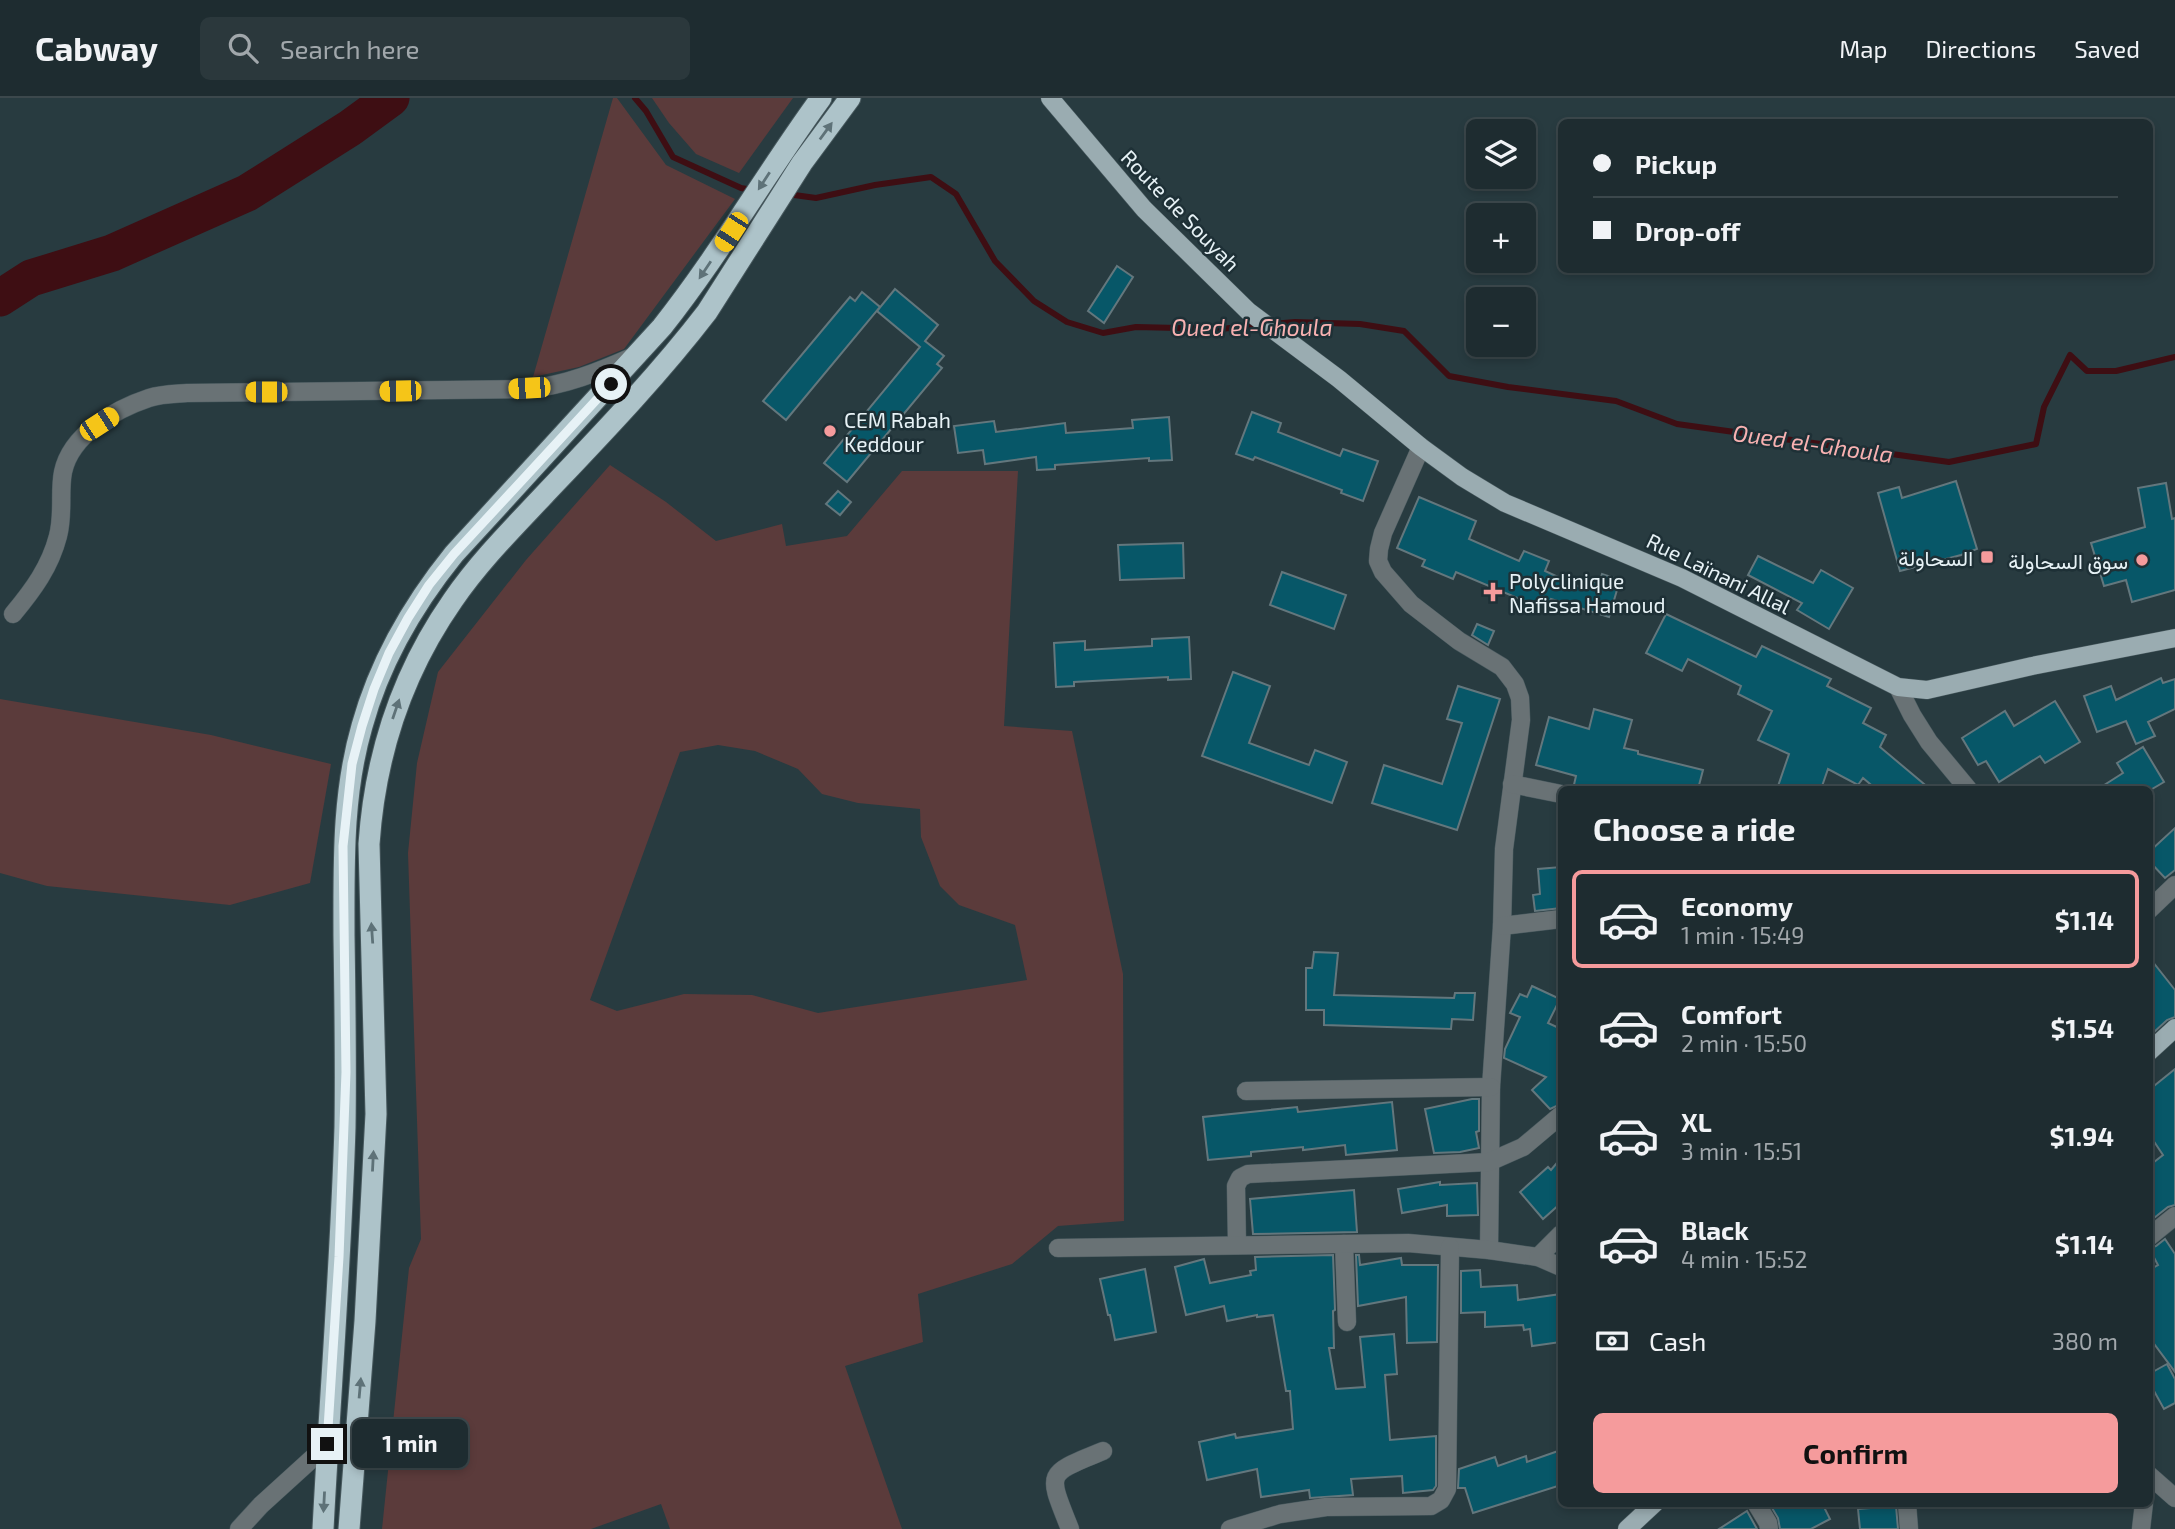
<!DOCTYPE html>
<html lang="en">
<head>
<meta charset="utf-8">
<style>
	:root { --surface:#1e2c30; --page:#2b383c; --text:#f1f3f6; --muted:#a1a7ab; --line:#3c484c; --accent:#f59b9c }
	body { margin:0; font-family:"Exo 2",Vazirmatn,sans-serif; background:var(--page); color:var(--text); height:100vh; display:flex; flex-direction:column; font-size:26px; white-space:nowrap }
	* { box-sizing:border-box; margin:0 }
	p { font-size:23px; color:var(--muted) }
	.icon { flex:none; width:38px; height:38px; fill:none; stroke:currentColor; stroke-width:2; stroke-linecap:round; stroke-linejoin:round }
	.map { position:relative; flex:1; overflow:hidden }
	.details { position:absolute; left:1558px; top:688px; width:595px; height:721px; display:flex; flex-direction:column; background:var(--surface); border-radius:10px; box-shadow:0 4px 10px #0003,0 0 0 2px var(--line) }
	.details>* { flex:none }
	.guide { position:absolute; left:1558px; top:21px; width:595px; height:154px; border-radius:10px; box-shadow:0 4px 10px #0003,0 0 0 2px var(--line); display:grid; align-content:center; height:154px; padding:0 35px; background:var(--surface) }
	.controls { position:absolute; left:1466px; top:21px; display:grid; gap:14px }
	.controls a { display:grid; place-items:center; width:70px; height:70px; border-radius:10px; background:var(--surface); box-shadow:0 4px 10px #0003,0 0 0 2px var(--line); font-size:35px }
	.end { position:absolute; width:32px; height:32px; margin:-16px; border:9px solid #e7f2f6; background:#111; box-shadow:0 0 0 4px #111 }
	.from { border-radius:50% }
	.bubble { position:absolute; height:49px; border-radius:10px; background:var(--surface); box-shadow:0 4px 10px #0003,0 0 0 2px var(--line); font-size:23px; font-weight:700; line-height:49px; text-align:center }
	.car { position:absolute; width:21px; height:42px; margin:-21px -10px; border-radius:9px; box-shadow:0 0 5px 2px #0007; background:linear-gradient(#f5c518 24%,#345 0 40%,#f5c518 0 76%,#345 0 86%,#f5c518 0) }
	.guide b { display:flex; align-items:center; gap:24px; height:66px; font-size:26px }
	.guide b+b { border-top:2px solid var(--line) }
	.guide i { width:18px; height:18px; background:var(--text) }
	ul { padding:0; list-style:none }
	li { display:flex; align-items:center; gap:21px; height:98px; margin:0 14px 10px; padding:0 21px; border:4px solid transparent; border-radius:10px }
	li div { flex:1 }
	li b { display:block; font-size:26px }
	li em { font-style:normal; font-weight:700 }
	li.selected { border-color:var(--accent) }
	li>.icon { width:63px; height:63px; stroke-width:1.5 }
	h2 { padding:0 35px; font-size:32px; line-height:84px }
	.pay { display:flex; align-items:center; gap:18px; height:77px; padding:0 35px; font-size:26px }
	.pay p { margin-inline-start:auto }
	.button { display:flex; gap:14px; margin-top:auto; padding:14px 35px }
	.button a { flex:1; height:80px; border-radius:10px; background:var(--accent); color:#111; font-size:28px; font-weight:700; line-height:80px; text-align:center }
	header { display:flex; align-items:center; gap:42px; box-sizing:border-box; height:98px; padding:0 35px; background:var(--surface); border-bottom:2px solid var(--line) }
	header strong { font-size:33px }
	nav { display:flex; gap:38px; margin-inline-start:auto; font-size:24px }
	.search { width:490px; height:63px; background:var(--page); display:flex; align-items:center; gap:18px; box-sizing:border-box; padding:0 24px; border-radius:10px; color:var(--muted); font-size:26px }
	.map>svg:first-child { display:block }
</style>
</head>
<body>
<header>
<strong>Cabway</strong>
<div class="search"><svg class="icon" aria-label="search" viewBox="0 0 24 24"><circle cx="10" cy="10" r="6"/><path d="M15 15l6 6"/></svg>Search here</div>
<nav><a>Map</a><a>Directions</a><a>Saved</a></nav>
</header>
<div class="map">
<svg width="2175" height="1431" viewBox="0 0 2175 1431">
	<rect width="100%" height="100%" fill="#283b40"/>
	<g fill="#5b3b3b" fill-rule="evenodd">
		<polygon points="613,0 617,0 666,67 735,101 624,251 579,269 533,279"/>
		<polygon points="652,0 793,0 739,75 696,56 669,25"/>
		<path d="M610,367L666,404L716,443L782,426L786,448L847,438L902,373H1018L1004,628L1072,633L1123,876L1124,1123L1058,1128L1012,1166L918,1196L923,1244L845,1268L902,1431H670L661,1406L591,1431H382L409,1170L421,1141L408,755L417,665L438,574L526,462ZM718,647L755,653L798,671L822,696L858,705L920,711L921,739L940,788L959,807L1015,827L1027,882L818,915L752,897L684,896L617,913L590,902L680,654Z"/>
		<polygon points="0,601 211,637 331,666 310,785 230,807 47,788 0,775"/>
	</g>
	<g fill="none" stroke-linecap="round" stroke-linejoin="round">
		<g stroke="#3e0e13" stroke-width="6">
			<polyline points="635,0 646,13 673,59 741,90 752,92"/>
			<polyline points="787,96 816,100 875,87 931,79 956,96 995,163 1034,203 1067,224 1103,235 1136,229 1220,231 1261,227"/>
			<polyline points="1272,226 1295,224 1360,226 1404,233 1449,278 1508,289 1616,303 1677,326 1949,364 2036,346 2044,309 2070,257 2087,273 2116,273 2175,259"/>
		</g>
		<polyline stroke="#3e0e13" stroke-width="37" points="0,200 31,180 112,155 247,95 350,30 391,0"/>
	</g>
	<g fill="#075768" stroke="#63777d" stroke-width="2">
		<polygon points="1117,168 1133,179 1104,225 1088,213"/>
		<polygon points="895,191 938,227 925,243 944,258 937,266 942,270 847,384 824,365 920,249 877,213"/>
		<polygon points="862,194 880,209 786,322 763,303 850,199 855,203"/>
		<polygon points="1252,314 1281,325 1278,334 1340,358 1343,351 1378,363 1363,403 1341,395 1342,392 1255,359 1253,362 1236,356"/>
		<polygon points="1169,319 1172,362 1149,363 1149,360 1055,367 1055,371 1037,372 1036,359 985,366 983,352 958,355 954,328 994,323 996,334 1065,325 1066,335 1133,330 1132,322"/>
		<polygon points="1956,383 1977,451 1961,457 1900,473 1878,395 1899,389 1902,400"/>
		<polygon points="2166,385 2172,421 2175,420 2175,492 2132,504 2126,482 2104,488 2091,445 2145,429 2138,390"/>
		<polygon points="838,393 851,404 840,417 826,406"/>
		<polygon points="1419,399 1476,423 1469,441 1519,463 1524,453 1549,463 1545,473 1582,490 1584,481 1599,485 1602,476 1620,482 1609,519 1551,501 1546,512 1456,474 1453,481 1422,468 1425,462 1397,450"/>
		<polygon points="1183,445 1184,480 1120,482 1118,447"/>
		<polygon points="1758,458 1813,485 1821,472 1853,490 1829,531 1797,512 1802,505 1748,477"/>
		<polygon points="1282,474 1346,497 1334,531 1270,507"/>
		<polygon points="1666,516 1756,559 1762,548 1831,581 1827,588 1871,610 1863,625 1886,637 1880,649 1930,691 1876,691 1863,680 1858,687 1828,671 1821,691 1777,691 1789,656 1758,642 1772,613 1738,596 1741,588 1688,561 1682,573 1646,555"/>
		<polygon points="1477,526 1494,533 1488,547 1472,537"/>
		<polygon points="1189,539 1191,581 1168,582 1168,579 1074,584 1074,588 1056,589 1054,545 1085,543 1085,552 1152,548 1152,541"/>
		<polygon points="1233,574 1270,588 1249,645 1309,667 1315,652 1347,664 1332,705 1202,658"/>
		<polygon points="2161,580 2163,585 2175,581 2175,611 2148,624 2155,638 2136,646 2126,623 2097,634 2084,598 2111,588 2116,602"/>
		<polygon points="1458,588 1500,601 1457,732 1372,705 1384,667 1442,686 1462,625 1447,621"/>
		<polygon points="2055,603 2080,644 2045,665 2040,658 1999,684 1986,663 1978,667 1962,640 2005,613 2014,628"/>
		<polygon points="1594,611 1632,622 1624,650 1638,653 1638,656 1703,672 1698,691 1573,691 1576,678 1536,667 1549,619 1589,631"/>
		<polygon points="2143,649 2164,684 2152,691 2098,691 2123,675 2117,665"/>
		<polygon points="2175,730 2175,772 2165,780 2149,763 2149,754"/>
		<polygon points="1561,769 1561,810 1535,813 1533,797 1540,796 1538,771"/>
		<polygon points="1314,854 1338,855 1334,897 1454,900 1455,895 1475,895 1473,922 1452,921 1451,931 1324,927 1324,912 1306,912 1306,870 1312,870"/>
		<polygon points="2149,859 2175,892 2175,919 2167,922 2153,935 2149,930"/>
		<polygon points="1532,888 1560,901 1548,925 1561,931 1561,1006 1550,1011 1532,992 1546,979 1504,960 1505,951 1520,919 1510,915 1520,896 1527,899"/>
		<polygon points="2175,971 2175,1107 2168,1109 2149,1124 2149,1068 2163,1057 2149,1036 2149,992"/>
		<polygon points="1472,1001 1479,1001 1479,1033 1476,1034 1479,1050 1460,1054 1434,1055 1425,1011"/>
		<polygon points="1392,1004 1397,1052 1346,1057 1345,1047 1303,1052 1303,1049 1251,1054 1251,1058 1208,1062 1203,1019 1297,1009 1298,1014"/>
		<polygon points="1561,1060 1561,1105 1543,1121 1520,1094 1548,1069 1551,1072"/>
		<polygon points="1440,1084 1440,1087 1477,1085 1478,1117 1447,1118 1447,1107 1402,1115 1398,1091"/>
		<polygon points="1354,1092 1357,1134 1253,1136 1250,1101"/>
		<polygon points="2165,1141 2175,1156 2175,1274 2149,1239 2149,1172 2158,1167 2149,1150 2156,1148"/>
		<polygon points="1333,1157 1335,1212 1333,1213 1334,1250 1329,1250 1336,1291 1365,1289 1360,1239 1394,1236 1397,1276 1385,1277 1390,1342 1436,1338 1436,1388 1433,1392 1403,1395 1402,1378 1351,1381 1353,1397 1310,1400 1309,1392 1261,1399 1257,1371 1207,1382 1199,1344 1235,1336 1236,1340 1293,1331 1290,1293 1286,1293 1273,1217 1257,1219 1257,1217 1227,1223 1224,1208 1186,1217 1175,1169 1204,1161 1210,1185 1251,1177 1250,1173 1256,1172 1255,1159"/>
		<polygon points="1356,1157 1359,1157 1360,1167 1401,1160 1402,1167 1438,1167 1437,1244 1407,1245 1406,1199 1358,1208"/>
		<polygon points="1145,1171 1156,1234 1115,1242 1110,1217 1108,1217 1100,1181"/>
		<polygon points="1480,1172 1481,1189 1517,1187 1518,1202 1561,1196 1561,1244 1532,1248 1530,1231 1524,1232 1523,1227 1485,1229 1485,1214 1461,1215 1461,1173"/>
		<polygon points="2167,1266 2175,1281 2175,1305 2164,1311 2149,1284 2149,1276"/>
		<polygon points="1561,1352 1561,1387 1473,1415 1465,1390 1458,1390 1459,1371 1495,1359 1498,1368 1526,1358 1527,1364"/>
		<polygon points="1769,1405 1822,1405 1830,1421 1811,1431 1780,1431 1778,1420"/>
		<polygon points="1896,1408 1898,1431 1860,1431 1858,1411"/>
		<polygon points="1747,1413 1757,1431 1719,1431"/>
	</g>
	<g fill="none" stroke-linecap="round" stroke-linejoin="round">
		<defs>
			<g id="minor">
				<polyline points="1421,349 1383,435 1379,451 1378,463 1383,474 1411,506 1459,543 1502,569 1515,586 1520,600 1521,622 1504,751 1502,828 1491,989 1489,1152"/>
				<path d="M13,516C33,492 50,469 58,438C64,415 59,394 63,374C71,336 116,311 149,300C161,296 174,296 187,295L529,291C566,287 598,274 632,259"/>
				<polyline points="1898,589 1912,617 1929,644 1968,691"/>
				<polyline points="1512,686 1561,696"/>
				<polyline points="2149,812 2175,787"/>
				<polyline points="1502,828 1561,821"/>
				<polyline points="1246,993 1491,989"/>
				<polyline points="2149,1139 2175,1118"/>
				<polyline points="1344,1146 1347,1224"/>
				<polyline points="1237,1147 1236,1088 1240,1080 1248,1076 1489,1064 1523,1049 1561,1017"/>
				<polyline points="1058,1150 1408,1145 1489,1152 1538,1159 1561,1169"/>
				<polyline points="1538,1159 1561,1136"/>
				<polyline points="2149,1377 2175,1400"/>
				<polyline points="1756,1405 1768,1425 1769,1431"/>
				<polyline points="1907,1405 1909,1431"/>
				<polyline points="239,1431 261,1407 327,1347"/>
				<path d="M1070,1431C1047,1373 1045,1377 1103,1353"/>
				<polyline points="1230,1431 1280,1416 1326,1409 1431,1408 1441,1402 1447,1391 1450,1149"/>
				<polyline points="2141,1431 2144,1405"/>
			</g>
			<g id="major">
				<polyline points="1050,0 1144,111 1248,213 1339,281 1421,349 1462,379 1505,405 1682,480 1898,589 1927,592 2032,568 2175,540"/>
				<polyline points="2149,954 2175,930"/>
				<polyline points="1627,1431 1655,1405"/>
			</g>
			<g id="highway">
				<path d="M323,1431C330,1297 341,1163 345,1029C346,965 345,902 344,838C344,767 342,697 362,628C380,563 412,508 454,456L662,229C720,156 766,75 821,0"/>
				<path d="M349,1431L365,1223L376,1016L369,746C375,658 402,575 453,502C479,464 512,431 544,397C600,338 657,279 707,214L802,65L850,0"/>
			</g>
		</defs>
		<use href="#minor" stroke="#47585d" stroke-width="19"/>
		<use href="#major" stroke="#47585d" stroke-width="19"/>
		<use href="#highway" stroke="#47585d" stroke-width="23"/>
		<use href="#minor" stroke="#697275" stroke-width="18"/>
		<use href="#major" stroke="#9aacb1" stroke-width="18"/>
		<use href="#highway" stroke="#adc3c9" stroke-width="21"/>
	</g>
	<defs><path id="oneway-solid" d="M-6-.8H1V-3.2L6.5 0L1 3.2V.8H-6Z" transform="scale(1.75)"/></defs>
	<g fill="#5e7278">
		<use href="#oneway-solid" transform="translate(826 33) rotate(-54)"/>
		<use href="#oneway-solid" transform="translate(764 83) rotate(123)"/>
		<use href="#oneway-solid" transform="translate(705 172) rotate(124)"/>
		<use href="#oneway-solid" transform="translate(396 611) rotate(-71)"/>
		<use href="#oneway-solid" transform="translate(372 835) rotate(-94)"/>
		<use href="#oneway-solid" transform="translate(373 1063) rotate(-87)"/>
		<use href="#oneway-solid" transform="translate(360 1290) rotate(-85)"/>
		<use href="#oneway-solid" transform="translate(324 1404) rotate(93)"/>
	</g>
	<g fill="none" stroke-linecap="round" stroke-linejoin="round">
		<polyline stroke="#e7f2f6" stroke-width="9" points="327,1346 339,1159 346,974 343,748 352,666 362,628 374,591 389,555 408,520 429,487 454,456 611,286"/>
	</g>
	<g fill="#f59b9c" stroke="#1e3036" stroke-width="2.5">
		<circle cx="830" cy="333" r="7"/>
		<rect x="1980" y="452" width="14" height="14" rx="3.5"/>
		<circle cx="2142" cy="462" r="7"/>
		<path d="M1489.5 483.5h7v7h7v7h-7v7h-7v-7h-7v-7h7z"/>
	</g>
	<g text-anchor="middle" dominant-baseline="central" stroke-width="5" stroke-linejoin="round" paint-order="stroke">
		<g font-size="21" fill="#e7f2f6" stroke="#1e3036">
			<text transform="translate(1181 112) rotate(46)">Route de Souyah</text>
			<text transform="translate(1719 475) rotate(26)">Rue Laïnani Allal</text>
		</g>
		<g font-size="21" fill="#e7f2f6" stroke="#1e3036" text-anchor="start">
			<text x="844" y="321">CEM Rabah<tspan x="844" dy="24">Keddour</tspan></text>
			<text x="1973" y="459" text-anchor="end">السحاولة</text>
			<text x="2128" y="462" text-anchor="end">سوق السحاولة</text>
			<text x="1509" y="482">Polyclinique<tspan x="1509" dy="24">Nafissa Hamoud</tspan></text>
		</g>
		<g font-size="23" font-style="italic" fill="#f8b1b1" stroke="#1e3036">
			<text x="1252" y="229">Oued el-Ghoula</text>
			<text transform="translate(1813 345) rotate(8)">Oued el-Ghoula</text>
		</g>
	</g>
</svg>
<div class="controls">
<a><svg class="icon" aria-label="layers" viewBox="0 0 24 24"><path d="M12 4l9 5-9 5-9-5zM3 14l9 5 9-5"/></svg></a>
<a>+</a>
<a>−</a>
</div>
<i class="end from" style="left:611px;top:286px"></i>
<i class="end" style="left:327px;top:1346px"></i>
<div class="bubble" style="left:352px;top:1321px;width:116px">1 min</div>
<i class="car" style="left:731px;top:134px;rotate:213deg"></i>
<i class="car" style="left:529px;top:290px;rotate:267deg"></i>
<i class="car" style="left:400px;top:293px;rotate:269deg"></i>
<i class="car" style="left:266px;top:294px;rotate:270deg"></i>
<i class="car" style="left:99px;top:326px;rotate:57deg"></i>
<div class="guide">
<b><i class="from"></i>Pickup</b>
<b><i></i>Drop-off</b>
</div>
<section class="details">
<h2>Choose a ride</h2>
<ul>
<li class="selected"><svg class="icon" aria-label="car" viewBox="0 0 24 24"><path d="M5 17H2v-5l4-1 3-4h7l3 4 3 1v5h-3M9 17h6M6 11h13"/><circle cx="7" cy="17" r="2"/><circle cx="17" cy="17" r="2"/></svg><div><b>Economy</b><p>1 min · 15:49</p></div><em>$1.14</em></li>
<li><svg class="icon" aria-label="car" viewBox="0 0 24 24"><path d="M5 17H2v-5l4-1 3-4h7l3 4 3 1v5h-3M9 17h6M6 11h13"/><circle cx="7" cy="17" r="2"/><circle cx="17" cy="17" r="2"/></svg><div><b>Comfort</b><p>2 min · 15:50</p></div><em>$1.54</em></li>
<li><svg class="icon" aria-label="car" viewBox="0 0 24 24"><path d="M5 17H2v-5l4-1 3-4h7l3 4 3 1v5h-3M9 17h6M6 11h13"/><circle cx="7" cy="17" r="2"/><circle cx="17" cy="17" r="2"/></svg><div><b>XL</b><p>3 min · 15:51</p></div><em>$1.94</em></li>
<li><svg class="icon" aria-label="car" viewBox="0 0 24 24"><path d="M5 17H2v-5l4-1 3-4h7l3 4 3 1v5h-3M9 17h6M6 11h13"/><circle cx="7" cy="17" r="2"/><circle cx="17" cy="17" r="2"/></svg><div><b>Black</b><p>4 min · 15:52</p></div><em>$1.14</em></li>
</ul>
<div class="pay"><svg class="icon" aria-label="cash" viewBox="0 0 24 24"><path d="M3 7h18v10H3z"/><circle cx="12" cy="12" r="2"/></svg>Cash<p>380 m</p></div>
<div class="button"><a>Confirm</a></div>
</section>
</div>
</body>
</html>
